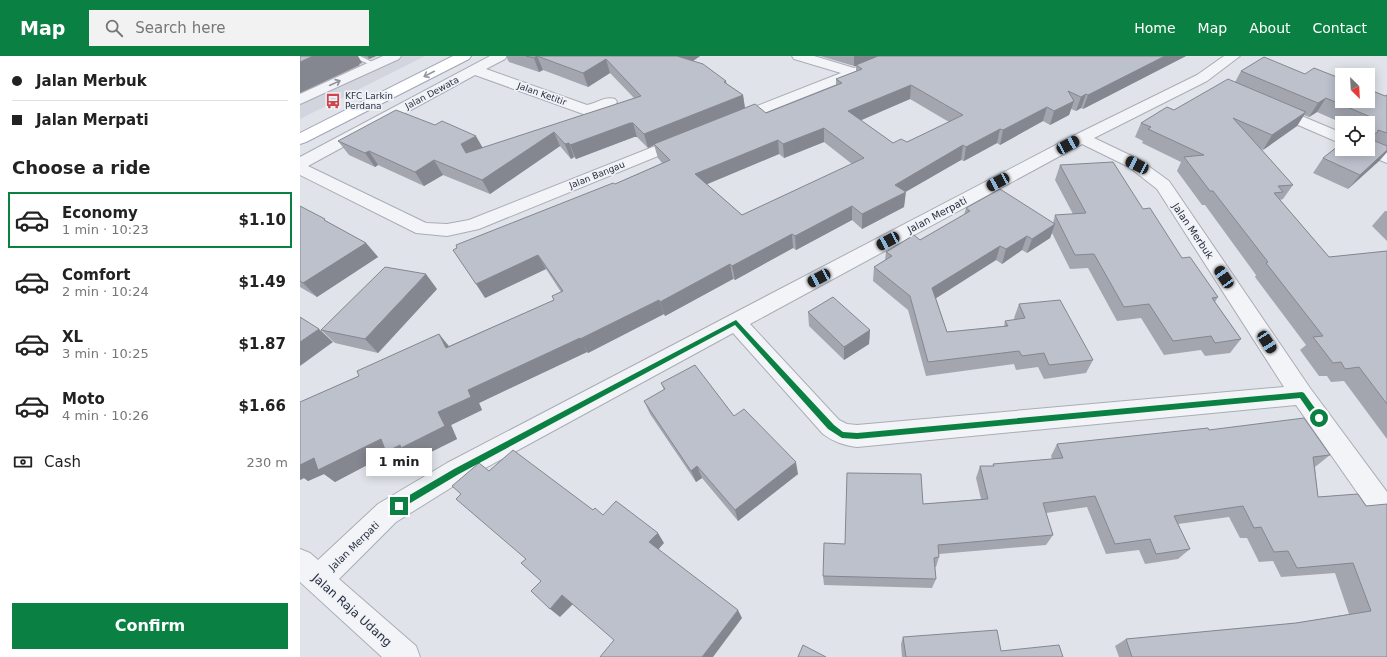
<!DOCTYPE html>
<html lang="en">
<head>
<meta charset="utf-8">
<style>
	:root { --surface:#fff; --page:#f2f2f2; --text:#222; --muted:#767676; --line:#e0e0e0; --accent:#0b8043 }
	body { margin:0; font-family:"DejaVu Sans",sans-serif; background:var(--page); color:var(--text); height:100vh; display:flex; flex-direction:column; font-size:15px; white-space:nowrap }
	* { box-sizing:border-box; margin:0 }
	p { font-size:13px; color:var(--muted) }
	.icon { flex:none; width:22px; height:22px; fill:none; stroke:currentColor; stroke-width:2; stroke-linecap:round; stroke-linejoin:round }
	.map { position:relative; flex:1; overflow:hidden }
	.panel { display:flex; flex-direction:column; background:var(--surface); width:300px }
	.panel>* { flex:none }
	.guide { display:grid; align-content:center; height:88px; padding:0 12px; background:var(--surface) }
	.needle { width:26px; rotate:156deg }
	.buttons { position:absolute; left:1035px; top:12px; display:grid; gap:8px }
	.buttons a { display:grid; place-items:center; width:40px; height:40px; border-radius:0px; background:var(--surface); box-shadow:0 2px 10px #0003; font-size:20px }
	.end { position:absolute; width:18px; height:18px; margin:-9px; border:5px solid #0b8043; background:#fff; box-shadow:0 0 0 2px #fff }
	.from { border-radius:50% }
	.bubble { position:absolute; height:28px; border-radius:0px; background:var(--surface); box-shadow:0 2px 10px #0003; font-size:13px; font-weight:700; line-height:28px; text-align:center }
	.car { position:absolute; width:12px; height:24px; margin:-12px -6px; border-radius:5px; box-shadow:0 0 3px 1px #0007; background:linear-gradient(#222 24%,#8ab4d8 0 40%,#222 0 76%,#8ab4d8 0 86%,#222 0) }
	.guide b { display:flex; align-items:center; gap:14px; height:38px; font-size:15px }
	.guide b+b { border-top:1px solid var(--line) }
	.guide i { width:10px; height:10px; background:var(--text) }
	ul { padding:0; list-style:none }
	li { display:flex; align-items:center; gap:12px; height:56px; margin:0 8px 6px; padding:0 4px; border:2px solid transparent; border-radius:0px }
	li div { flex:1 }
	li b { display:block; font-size:15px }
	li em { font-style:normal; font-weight:700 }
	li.active { border-color:var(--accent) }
	li>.icon { width:36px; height:36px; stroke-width:1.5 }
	h2 { padding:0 12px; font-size:18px; line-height:48px }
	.pay { display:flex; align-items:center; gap:10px; height:44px; padding:0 12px; font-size:15px }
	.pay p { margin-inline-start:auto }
	.button { display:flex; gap:8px; margin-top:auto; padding:8px 12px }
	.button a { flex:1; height:46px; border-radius:0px; background:var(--accent); color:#fff; font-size:16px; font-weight:700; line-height:46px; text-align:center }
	header { display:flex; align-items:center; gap:24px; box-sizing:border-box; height:56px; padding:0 20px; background:var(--accent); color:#fff }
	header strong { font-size:19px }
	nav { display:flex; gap:22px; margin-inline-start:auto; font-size:14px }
	.search { width:280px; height:36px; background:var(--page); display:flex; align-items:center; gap:10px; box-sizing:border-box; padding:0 14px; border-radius:0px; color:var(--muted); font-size:15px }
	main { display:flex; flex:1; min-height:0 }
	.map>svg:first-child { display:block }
</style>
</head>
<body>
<header>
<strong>Map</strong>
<div class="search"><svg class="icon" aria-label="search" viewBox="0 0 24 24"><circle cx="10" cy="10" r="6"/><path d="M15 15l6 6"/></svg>Search here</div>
<nav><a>Home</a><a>Map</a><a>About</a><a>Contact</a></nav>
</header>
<main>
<section class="panel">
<div class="guide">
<b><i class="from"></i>Jalan Merbuk</b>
<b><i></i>Jalan Merpati</b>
</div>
<h2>Choose a ride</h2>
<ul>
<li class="active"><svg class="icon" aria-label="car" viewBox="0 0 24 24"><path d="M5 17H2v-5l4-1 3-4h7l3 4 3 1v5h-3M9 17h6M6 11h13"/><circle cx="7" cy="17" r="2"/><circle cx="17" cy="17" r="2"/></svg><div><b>Economy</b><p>1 min · 10:23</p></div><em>$1.10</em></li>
<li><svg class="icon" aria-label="car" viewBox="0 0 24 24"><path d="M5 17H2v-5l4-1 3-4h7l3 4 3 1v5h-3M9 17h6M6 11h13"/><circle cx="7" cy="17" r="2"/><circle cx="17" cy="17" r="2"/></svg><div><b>Comfort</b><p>2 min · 10:24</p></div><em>$1.49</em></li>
<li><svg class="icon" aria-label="car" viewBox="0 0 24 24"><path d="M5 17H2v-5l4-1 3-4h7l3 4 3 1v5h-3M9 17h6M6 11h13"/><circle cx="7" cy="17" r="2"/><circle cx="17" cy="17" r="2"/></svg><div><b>XL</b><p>3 min · 10:25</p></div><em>$1.87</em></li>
<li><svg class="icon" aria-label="car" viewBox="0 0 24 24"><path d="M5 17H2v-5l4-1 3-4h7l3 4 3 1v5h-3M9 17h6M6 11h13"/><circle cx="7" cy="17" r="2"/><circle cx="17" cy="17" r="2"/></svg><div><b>Moto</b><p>4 min · 10:26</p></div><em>$1.66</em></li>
</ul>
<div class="pay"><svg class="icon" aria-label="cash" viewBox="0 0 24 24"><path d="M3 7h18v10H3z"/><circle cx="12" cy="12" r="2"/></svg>Cash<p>230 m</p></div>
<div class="button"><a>Confirm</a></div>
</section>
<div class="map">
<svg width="1087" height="601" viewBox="0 0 1087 601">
	<rect width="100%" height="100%" fill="#e0e3e9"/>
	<polygon fill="#d2d5de" points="0,0 125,0 0,63"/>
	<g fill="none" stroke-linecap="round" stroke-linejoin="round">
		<defs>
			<polygon id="service" points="51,0 60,0 78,9 73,10"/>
			<g id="minor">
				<polygon points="83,0 101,0 99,3 0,48 0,38"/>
				<path d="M190,0H207L205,3L186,13L287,49C297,47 305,40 315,43L317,46L315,49L306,54L286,59L175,19L8,110L126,167L147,168L169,164L378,81L384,79L390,81L392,84L390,87L179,173L147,180L116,177L0,119V101Z"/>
				<polygon points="492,0 514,0 554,12 583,0 602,0 600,3 439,67 434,69 429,67 426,64 429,61 541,17 494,3"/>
				<path d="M924,0H940L907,25L794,82L840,104L869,125L1010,332L1087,436V469L1078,466L996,349L557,391C543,389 534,386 523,378L433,277L165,423L96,466L39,523L116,590L120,601H82L0,526V493L10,497L18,504L78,448L147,407L775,79L897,19ZM782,88L829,111L857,133L984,331L557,369L547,368L539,364L450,268Z"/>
				<polygon points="973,48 1042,77 1042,88 968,56 965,53 968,50"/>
				<polygon points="1068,89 1087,96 1087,107 1060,96 1058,93 1068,93"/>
			</g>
			<polygon id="primary" points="153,0 171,0 169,3 6,86 0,88 0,77"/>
		</defs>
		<use href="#service" stroke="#a9adb6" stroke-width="2"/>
		<use href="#minor" stroke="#a9adb6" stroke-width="2"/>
		<use href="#primary" stroke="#9fa6b5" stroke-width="2"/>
		<use href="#service" fill="#f3f4f7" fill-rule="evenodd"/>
		<use href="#minor" fill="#f3f4f7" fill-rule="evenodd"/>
		<use href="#primary" fill="#fff" fill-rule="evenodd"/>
	</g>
	<g fill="#a3a6af" fill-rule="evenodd">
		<polygon points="63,0 76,0 69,3"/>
		<path d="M206,0H400L393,5L426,25L427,28L443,39L445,52L466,57L536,29V23L556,15V10H554L520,0H886L783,53L781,52L776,55L771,53L769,59L750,69L743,65L700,89L697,87L664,105L661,104L605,136L604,151L562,173L552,164L496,194L493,192L435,224L433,223L365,260L364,258L288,297L287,296L179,347L182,354L151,369L157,383L115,404L112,402L100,408L88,398L35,426L24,418L8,425L4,422L0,424V346L59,320L139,278L149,290L254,244L252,240L261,236L246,213L185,242L315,128L362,107L358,102L354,89L348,92L337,81H334L276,103L274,101L271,103L260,90L190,138L143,119L124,130L78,109L75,111L49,99L38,85L183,92L334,42L310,17L288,31L243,14L239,16L209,6ZM610,43L649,66L607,86L593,87L560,64ZM524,86L552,108L442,159L407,128L479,98L484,102Z"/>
		<polygon points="941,15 1005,18 1085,40 1087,39 1087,96 1079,105 1048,133 1013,117 1023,102 1068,67 1042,67 1017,56 1009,61 1004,59 997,70 963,94 960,92 993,129 983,143 980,144 1029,201 1087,195 1087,383 1044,325 1031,326 1027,320 1019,320 1000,294 1006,289 955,221 956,219 905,149 902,149 877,115 881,106 842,87 843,85 835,81 841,67 874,54 935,26"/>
		<polygon points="760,109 843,153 882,202 918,241 915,246 941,283 930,297 905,300 901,294 864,299 841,262 817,265 788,212 770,213 752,177 750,182 727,197 722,194 702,208 696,204 636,242 647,276 704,270 705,265 715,264 714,262 719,248 793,304 786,317 744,323 738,311 716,314 714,308 626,320 608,254 573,225 574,211 585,204 586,196 620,184 664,159 666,152 753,167 755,159 773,158 755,124"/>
		<polygon points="0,150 28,166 66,187 78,201 17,241 0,231"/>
		<polygon points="1085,155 1087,155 1087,185 1072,170"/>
		<polygon points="137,233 78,297 35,287 21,274"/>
		<polygon points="508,256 570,274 569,288 544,304 509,270"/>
		<polygon points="361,327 434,360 498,418 438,465 402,422 396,426 350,358 344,345 364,334"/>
		<polygon points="909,374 1030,399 1015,411 1018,441 1058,438 1087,601 819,601 815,590 826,583 996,567 1049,558 1035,517 981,521 973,505 959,506 947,482 940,482 929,461 878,468 890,493 878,503 845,508 839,494 806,498 787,451 746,457 753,479 746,489 639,498 639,501 636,511 635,511 636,523 632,532 524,529 523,520 545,488 623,448 681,443 676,422 680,410 693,410 693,408 752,403 751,400 757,388"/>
		<polygon points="603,581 701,595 763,601 602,601 601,588"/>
	</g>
	<g fill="#84878f">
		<polygon points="13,0 58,0 62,7 59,8 60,9 0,37 0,6"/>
		<polygon points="68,0 76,0 69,3"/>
		<polygon points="237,0 243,14 239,16 234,2"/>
		<polygon points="377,0 400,0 380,14"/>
		<polygon points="554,0 579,0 556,9 556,10 554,10"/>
		<polygon points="865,0 886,0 783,53 788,39"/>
		<polygon points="306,3 310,17 288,31 283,17"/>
		<polygon points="611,29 610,43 548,70 548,55"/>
		<polygon points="786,38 781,52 776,55 781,41"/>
		<polygon points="443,39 445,53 354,88 354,89 348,92 344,78"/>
		<polygon points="1026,42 1017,56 1009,61 1018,47"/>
		<polygon points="774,45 769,59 750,69 754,55"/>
		<polygon points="747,51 743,65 700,89 703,74"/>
		<polygon points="1006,56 997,70 963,94 972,79"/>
		<polygon points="330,67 333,67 337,81 334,81 276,103 270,89"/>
		<polygon points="524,72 524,86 484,102 483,88"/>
		<polygon points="700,73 697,87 664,105 666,91"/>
		<polygon points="254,76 260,90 190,138 182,124"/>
		<polygon points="176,80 184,94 166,97 161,88"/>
		<polygon points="478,84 479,98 398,132 395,118"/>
		<polygon points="269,87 274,101 271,103 265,88"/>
		<polygon points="663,89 661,104 602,138 606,136 604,151 562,173 562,158 595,129"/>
		<polygon points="1087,94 1087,96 1079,105 1048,133 1060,119"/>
		<polygon points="69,95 78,109 75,111 65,97"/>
		<polygon points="134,104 143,119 124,130 115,116"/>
		<polygon points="552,150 552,164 496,194 495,180"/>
		<polygon points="755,168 750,182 727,197 732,183"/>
		<polygon points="492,178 493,192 435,224 432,210"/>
		<polygon points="727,180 722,194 702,208 706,193"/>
		<polygon points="66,187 78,201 17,241 3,227"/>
		<polygon points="700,190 696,204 630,246 632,232"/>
		<polygon points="238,199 246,213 185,242 176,228"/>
		<polygon points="430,208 433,223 365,260 360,246"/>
		<polygon points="126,218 137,233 78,297 65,283"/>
		<polygon points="359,244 364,258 288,297 280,283"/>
		<polygon points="19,273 33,286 0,310 0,286"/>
		<polygon points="570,274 569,288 544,304 544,291"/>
		<polygon points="139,278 150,292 146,292"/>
		<polygon points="280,282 287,296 179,347 182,354 151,369 157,383 115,404 112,402 100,408 88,398 35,426 24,418 8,425 4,422 0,424 0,409 14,402 81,383 138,356 168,334"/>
		<polygon points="496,406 498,418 438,465 435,454"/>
		<polygon points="397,410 402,422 396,426 391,415"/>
		<polygon points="358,477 364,487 356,496 349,486"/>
		<polygon points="262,539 273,548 260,561 250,553"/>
		<polygon points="438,554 442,562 413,601 402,601"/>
	</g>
	<g fill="#bdc1cc" stroke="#84878f" fill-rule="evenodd">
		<polygon points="0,0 13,0 0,6"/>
		<polygon points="226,0 377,0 403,8 426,25 424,26 443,39 344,78 333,67 330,67 270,89 269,87 265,88 254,76 182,124 134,104 115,116 69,95 65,97 38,85 96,54 135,69 142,65 176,80 161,88 166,97 341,40 306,3 283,17 237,0 234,2"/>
		<path d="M578,0H865L788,39L786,38L781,41L768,35L774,45L754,55L747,51L703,74L700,73L666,91L663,89L595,129L606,136L562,158L552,150L495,180L492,178L432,210L430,208L360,246L359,244L280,283V282L168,334L171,341L138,356L145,370L101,392L100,389L86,396L81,383L18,414L14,402L0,409V346L59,320L57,315L139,278L146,292L254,244L252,240L263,235L238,199L176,228L153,194L157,192L156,189L313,127L315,128L370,104L354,88L455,48L466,57L542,27L536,23L562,13L556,9ZM611,29L663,59L607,86L601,83L593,87L548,55ZM524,72L564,102L442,159L395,118L478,84L483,88Z"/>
		<polygon points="964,1 1005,18 1014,12 1042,23 1042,45 1068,45 1068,33 1085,40 1087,39 1087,77 1078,74 1077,77 1068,78 1068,67 1067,67 1073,62 1026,42 1018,47 941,15"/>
		<polygon points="928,23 1006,56 972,79 933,62 993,129 978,130 983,136 974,137 1029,201 1087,195 1087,348 1059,311 1045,313 1041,306 1033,307 1013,281 1023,280 966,207 968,206 913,135 910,135 884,101 904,99 848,73 851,71 841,67 867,51 874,54"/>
		<polygon points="1068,79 1070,83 1087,90 1087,94 1060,119 1023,102 1042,87 1042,93 1068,93"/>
		<polygon points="813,106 843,153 850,152 882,202 890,201 918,241 912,242 941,283 915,287 911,280 873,285 849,248 824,251 794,198 775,199 755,159 786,157 760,109"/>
		<polygon points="700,133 755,168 732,183 727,180 706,193 700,190 632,232 647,276 708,270 705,265 725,262 719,248 760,244 793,304 749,309 744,297 722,300 719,295 628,306 610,240 574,211 592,200 586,196 614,179 620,184 670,155 666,152"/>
		<polygon points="0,150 25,163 24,164 66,187 3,227 0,225"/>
		<polygon points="85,211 126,218 65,283 21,274"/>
		<polygon points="533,241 570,274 544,291 508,256"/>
		<polygon points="0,261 19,273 0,286"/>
		<polygon points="395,309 434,360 444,353 496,406 435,454 397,410 391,415 344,345 365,333 361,327"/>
		<polygon points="1004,362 1030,399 1013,401 1018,441 1058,438 1066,450 1087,448 1087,601 832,601 826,583 996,567 1071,555 1053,507 997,512 988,495 974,496 961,471 954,472 943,450 874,460 890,493 856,498 850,483 815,488 795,440 743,447 753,479 638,489 639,501 634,502 636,523 523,520 524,487 545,488 547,417 621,418 623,448 688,443 680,410 694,410 693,408 763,402 757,388 908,372 909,374"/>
		<polygon points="213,394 293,454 295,452 303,459 316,445 358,477 349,486 438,554 402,601 300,601 314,584 262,539 250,553 231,535 241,525 221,507 226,503 156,443 161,438 152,430 179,407 189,415"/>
		<polygon points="697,574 701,595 759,589 763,601 606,601 603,581"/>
		<polygon points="503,589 526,601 498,601"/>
	</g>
	<defs><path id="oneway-shaft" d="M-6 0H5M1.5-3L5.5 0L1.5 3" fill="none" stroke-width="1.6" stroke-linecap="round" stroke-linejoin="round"/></defs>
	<use stroke="#9497a0" href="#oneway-shaft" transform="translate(129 18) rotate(153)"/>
	<use stroke="#8e929c" href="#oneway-shaft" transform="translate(35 27) rotate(-25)"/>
	<polygon fill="#0b8043" points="436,264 534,369 543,376 557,377 1002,336 1004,337 1022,362 1019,365 1016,365 1000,342 557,383 542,382 528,373 435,269 159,418 102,452 96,452 96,447 154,413"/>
	<defs>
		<symbol id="bus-bare" viewBox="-9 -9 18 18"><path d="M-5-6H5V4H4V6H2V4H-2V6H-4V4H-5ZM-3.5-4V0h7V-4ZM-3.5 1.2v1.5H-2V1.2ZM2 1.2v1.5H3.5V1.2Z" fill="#ce454e" stroke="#eff2f6" stroke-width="2.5" paint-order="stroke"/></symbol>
	</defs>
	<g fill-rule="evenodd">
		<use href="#bus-bare" x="22" y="34" width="22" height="22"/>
	</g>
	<g text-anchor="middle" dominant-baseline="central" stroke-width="3.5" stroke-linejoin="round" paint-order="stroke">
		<g font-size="9" fill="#292f40" stroke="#eff2f6">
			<text transform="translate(132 37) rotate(-28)">Jalan Dewata</text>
			<text transform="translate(242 38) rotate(20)">Jalan Ketitir</text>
			<text transform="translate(297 119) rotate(-22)">Jalan Bangau</text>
		</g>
		<g font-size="9" fill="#292f40" stroke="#eff2f6" text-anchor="start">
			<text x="45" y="40">KFC Larkin<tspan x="45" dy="10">Perdana</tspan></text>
		</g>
		<g font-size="10" fill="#292f40" stroke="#eff2f6">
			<text transform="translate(637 159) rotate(-28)">Jalan Merpati</text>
			<text transform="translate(893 175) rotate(56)">Jalan Merbuk</text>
			<text transform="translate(54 490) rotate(-44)">Jalan Merpati</text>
		</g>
		<g font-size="12" fill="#292f40" stroke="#eff2f6">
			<text transform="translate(52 554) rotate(42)">Jalan Raja Udang</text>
		</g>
	</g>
</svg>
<div class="buttons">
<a><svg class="needle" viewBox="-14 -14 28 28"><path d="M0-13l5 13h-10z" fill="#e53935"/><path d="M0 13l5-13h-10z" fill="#767676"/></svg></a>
<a><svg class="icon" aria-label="locate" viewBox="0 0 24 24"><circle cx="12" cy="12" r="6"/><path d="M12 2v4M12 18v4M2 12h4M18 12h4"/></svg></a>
</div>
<i class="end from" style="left:1019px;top:362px"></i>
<i class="end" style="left:99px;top:450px"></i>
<div class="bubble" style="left:66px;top:392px;width:66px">1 min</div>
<i class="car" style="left:768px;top:89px;rotate:62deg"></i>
<i class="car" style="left:837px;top:109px;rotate:296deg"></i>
<i class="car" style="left:698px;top:126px;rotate:242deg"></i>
<i class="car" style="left:588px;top:185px;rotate:242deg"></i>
<i class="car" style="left:924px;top:221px;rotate:326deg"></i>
<i class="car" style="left:519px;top:222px;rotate:242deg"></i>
<i class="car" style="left:967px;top:286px;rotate:147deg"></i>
</div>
</main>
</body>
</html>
